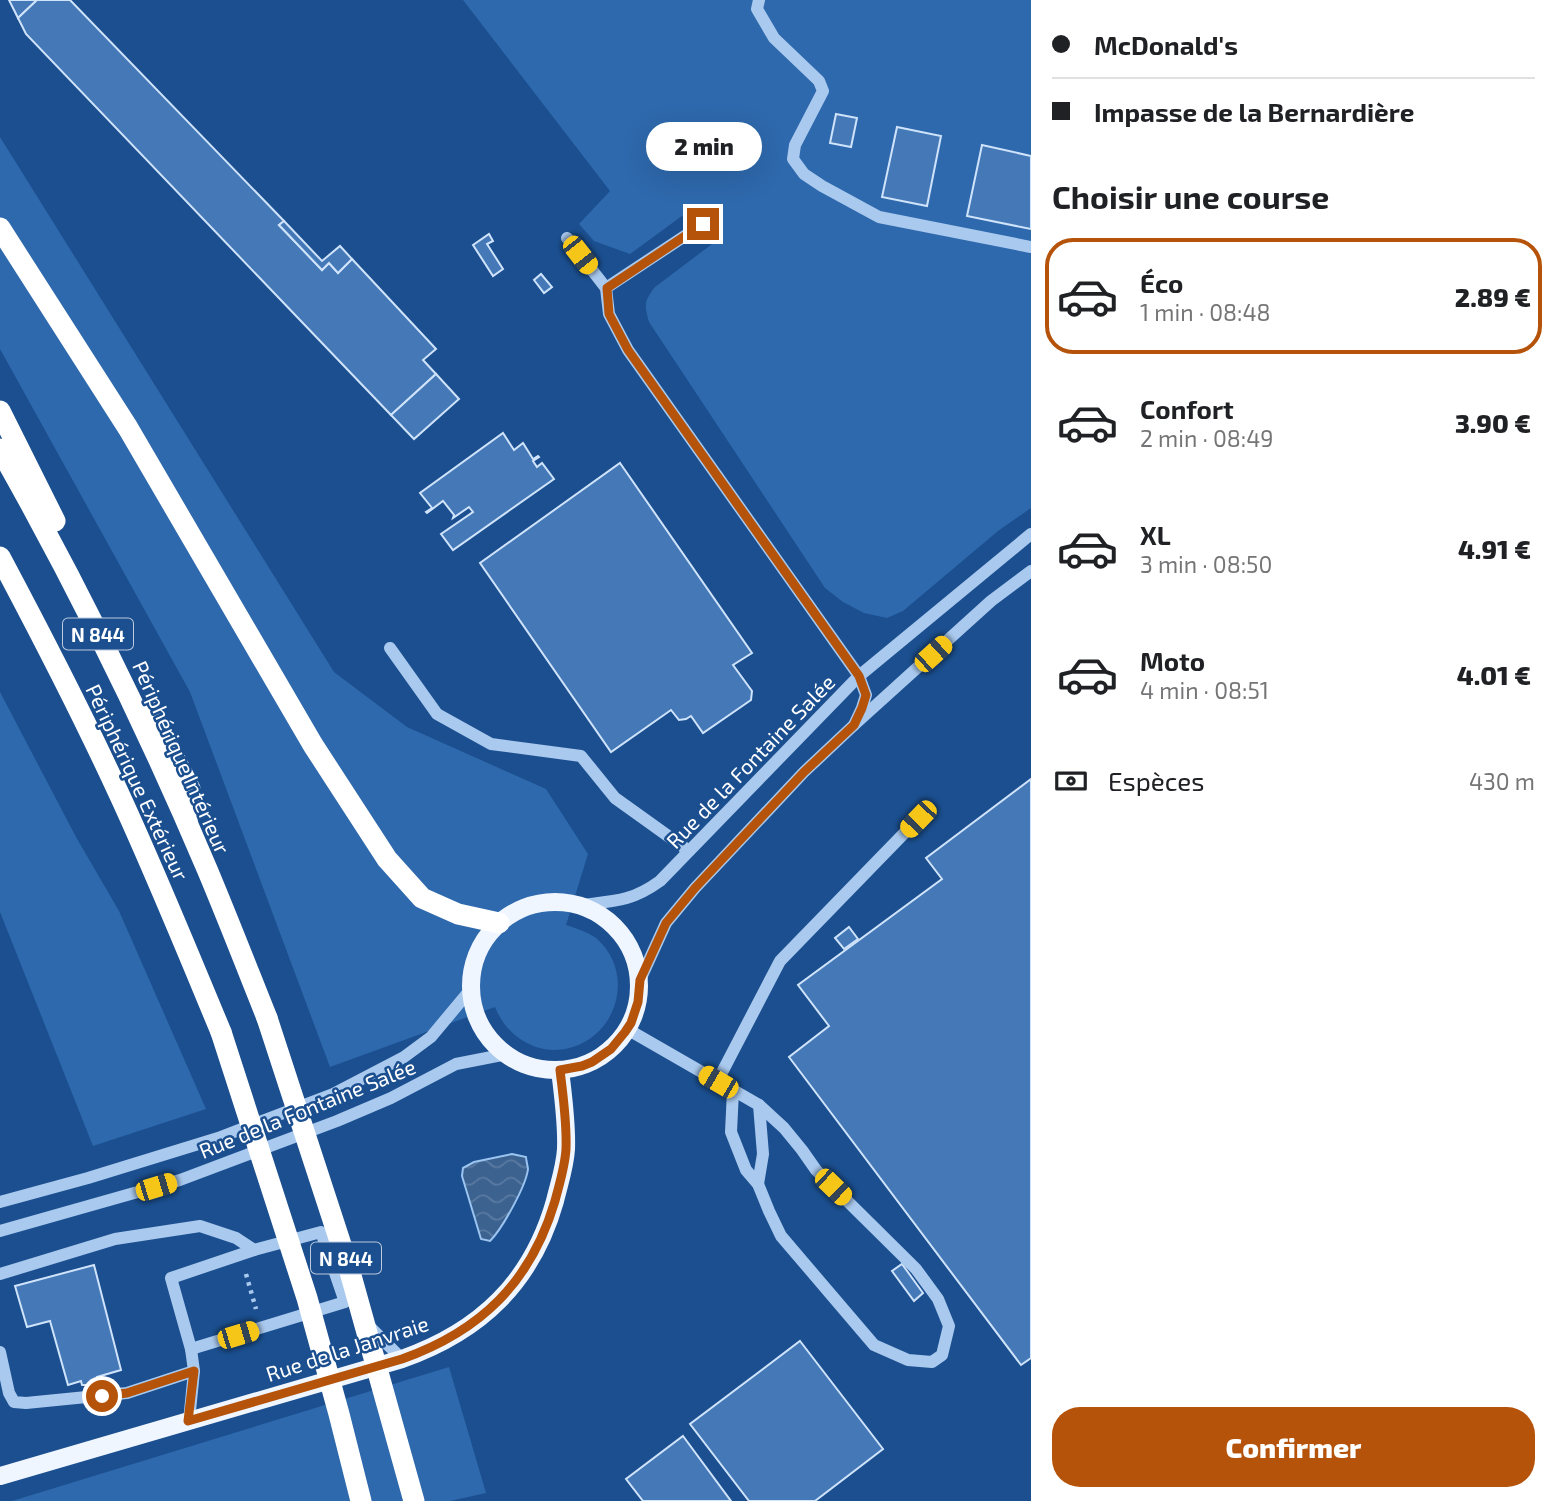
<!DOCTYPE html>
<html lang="fr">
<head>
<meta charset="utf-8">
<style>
	:root { --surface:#fff; --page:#f2f2f2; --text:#202124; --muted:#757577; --line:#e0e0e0; --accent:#b45309 }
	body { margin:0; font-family:"Exo 2",sans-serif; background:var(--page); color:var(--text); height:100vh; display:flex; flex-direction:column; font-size:26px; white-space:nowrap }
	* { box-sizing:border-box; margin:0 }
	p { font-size:23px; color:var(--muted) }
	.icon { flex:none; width:38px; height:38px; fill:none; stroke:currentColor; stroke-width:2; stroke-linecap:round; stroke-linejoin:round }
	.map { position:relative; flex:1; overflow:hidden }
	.details { display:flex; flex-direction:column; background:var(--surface); width:525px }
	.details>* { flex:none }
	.top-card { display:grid; align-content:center; height:154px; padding:0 21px; background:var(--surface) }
	.end { position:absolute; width:32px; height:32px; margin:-16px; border:9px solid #b45309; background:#fff; box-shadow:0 0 0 4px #fff }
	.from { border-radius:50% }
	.bubble { position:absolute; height:49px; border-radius:24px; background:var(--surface); box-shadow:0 7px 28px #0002; font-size:23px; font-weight:800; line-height:49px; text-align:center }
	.car { position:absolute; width:21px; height:42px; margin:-21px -10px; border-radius:9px; box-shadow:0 0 5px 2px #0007; background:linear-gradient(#f5c518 24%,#345 0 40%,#f5c518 0 76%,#345 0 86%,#f5c518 0) }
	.top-card b { display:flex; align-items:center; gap:24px; height:66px; font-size:26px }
	.top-card b+b { border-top:2px solid var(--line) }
	.top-card i { width:18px; height:18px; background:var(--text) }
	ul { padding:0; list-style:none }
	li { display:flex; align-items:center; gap:21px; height:116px; margin:0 14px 10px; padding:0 7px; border:4px solid transparent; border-radius:28px }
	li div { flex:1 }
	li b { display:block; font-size:26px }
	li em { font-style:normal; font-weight:800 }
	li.current { border-color:var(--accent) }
	li>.icon { width:63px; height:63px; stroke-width:1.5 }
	h2 { padding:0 21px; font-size:32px; line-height:84px }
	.pay { display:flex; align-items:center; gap:18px; height:77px; padding:0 21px; font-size:26px }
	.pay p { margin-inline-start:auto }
	.cta { display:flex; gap:14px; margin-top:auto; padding:14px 21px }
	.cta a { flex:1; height:80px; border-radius:28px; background:var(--accent); color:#fff; font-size:28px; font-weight:800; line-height:80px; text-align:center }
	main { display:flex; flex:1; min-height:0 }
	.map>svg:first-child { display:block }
</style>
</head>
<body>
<main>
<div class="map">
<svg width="1031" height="1501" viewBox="0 0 1031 1501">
	<defs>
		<pattern id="water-waves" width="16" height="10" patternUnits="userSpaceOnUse" patternTransform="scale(1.75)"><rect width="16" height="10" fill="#3c6290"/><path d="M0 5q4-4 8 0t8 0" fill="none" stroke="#597aa1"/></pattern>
	</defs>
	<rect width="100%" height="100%" fill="#1b4f8f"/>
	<g fill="#2e69ad">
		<path d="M463,0H1031V508L998,531L903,611L887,618L864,613L843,602L825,588L649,322C644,305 644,301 655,287L720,238L697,205L630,254L594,241L579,224L610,191Z"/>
		<path d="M0,137L334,672L407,727L546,789L588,854L566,925C576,928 587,932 596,938C634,970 620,1032 573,1047C561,1051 548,1051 536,1047C517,1040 503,1027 495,1007L330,1067L190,692L0,349Z"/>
		<polygon points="0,692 76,837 119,911 206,1109 93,1146 0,912"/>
		<polygon points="449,1367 486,1493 450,1501 12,1501"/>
	</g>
	<path fill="url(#water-waves)" stroke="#9cc4f0" stroke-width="2" d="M512,1154L526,1157C526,1159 528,1168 528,1169C526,1186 502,1229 490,1241L481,1239L462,1176L463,1168L474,1162Z"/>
	<g fill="#4478b7" stroke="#cfe3fa" stroke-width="2">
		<polygon points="9,0 37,0 18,18"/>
		<polygon points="37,0 70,0 284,221 279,225 322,270 329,263 338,273 352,259 436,349 423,360 436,374 391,415 26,34 18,18"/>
		<polygon points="836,114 857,118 851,147 830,143"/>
		<polygon points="897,127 941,136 927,206 882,197"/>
		<polygon points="982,145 1031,156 1031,229 967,216"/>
		<polygon points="284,221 322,261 340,246 352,259 338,273 329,263 322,270 279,225"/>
		<polygon points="489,234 493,241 487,244 503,269 493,276 473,245"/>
		<polygon points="541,274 552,287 544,293 534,280"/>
		<polygon points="436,374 459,399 414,439 391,415"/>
		<polygon points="503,433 514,450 523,443 533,459 538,456 539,457 533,461 537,467 542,463 554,479 453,550 441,534 473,512 469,507 453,518 454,515 443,501 427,513 426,512 432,508 420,493"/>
		<polygon points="620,463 752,653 733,665 752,691 751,700 703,733 691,716 686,719 679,720 671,710 611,752 480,563"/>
		<polygon points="1031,779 1031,1358 1021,1365 789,1057 829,1026 798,985 942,879 926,858"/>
		<polygon points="849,927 858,939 844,949 835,938"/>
		<polygon points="902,1264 923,1293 914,1301 892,1271"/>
		<polygon points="94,1265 121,1370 97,1377 99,1385 82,1385 81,1381 68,1385 50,1321 27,1327 15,1286"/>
		<polygon points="800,1341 883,1449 815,1501 749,1501 690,1424"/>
		<polygon points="683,1436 731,1501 643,1501 626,1479"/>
	</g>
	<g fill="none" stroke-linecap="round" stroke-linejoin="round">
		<polyline stroke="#a9c9ee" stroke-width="4.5" stroke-dasharray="3.5 5" stroke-linecap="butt" points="246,1274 256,1309"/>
		<g stroke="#a9c9ee" stroke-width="12">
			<polyline points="759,0 757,9 774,38 819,81 823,91 795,145 793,159 804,174 822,186 879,217 1031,247"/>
			<polyline points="567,238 606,288 609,314 628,350 859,676 866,695 862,708 854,725"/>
			<polyline points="606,288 703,224"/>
			<polyline points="390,648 437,714 491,744 581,756 615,798 689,851"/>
			<path d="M580,905C614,901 631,902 660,881L859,676L1031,534"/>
			<polyline points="640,980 666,923 695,888 804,772 854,725 991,601 1031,571"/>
			<polyline points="627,1029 759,1105 784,1128 802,1150 816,1170 916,1269 938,1299 949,1326 942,1355 932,1362 908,1360 874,1345 781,1236 769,1211 758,1184 746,1170 731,1132 733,1091"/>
			<polyline points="717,1082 780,961 918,819"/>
			<polyline points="758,1184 763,1154 759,1105"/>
			<polyline points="0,1202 88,1178 218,1138 333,1094 404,1057 431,1037 471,989"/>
			<polyline points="0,1231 180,1180 337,1121 391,1098 456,1064 507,1054"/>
			<polygon points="321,1232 345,1302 191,1349 171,1278 254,1250"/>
			<polyline points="0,1274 115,1239 200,1226 236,1238 254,1250"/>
			<polyline points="368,1325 402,1359"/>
			<polyline points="0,1352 9,1393 14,1402 26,1403 127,1393 194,1371"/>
			<polyline points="189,1421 194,1371 191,1349"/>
		</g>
		<g stroke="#f0f6ff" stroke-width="18">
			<circle cx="555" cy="986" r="84"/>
			<path d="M0,1476L402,1359C481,1331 532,1282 555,1201C559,1184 565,1167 566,1149C567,1122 563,1096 560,1070"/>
		</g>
		<g stroke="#fff" stroke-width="21">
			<polyline points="0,228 128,428 313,745 387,859 422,898 458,914 499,923"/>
			<polyline points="0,411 55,521"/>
			<path d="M0,449C77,585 146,725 207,869C228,919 247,968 267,1018"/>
			<path d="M0,557C42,636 83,715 120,796C156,874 188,953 221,1032"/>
			<polyline points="150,709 190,789 187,821"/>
		</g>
		<g stroke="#fff" stroke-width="21">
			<polyline points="267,1018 350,1272 414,1501"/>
			<polyline points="221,1032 307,1298 339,1414 361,1501"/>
		</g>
	</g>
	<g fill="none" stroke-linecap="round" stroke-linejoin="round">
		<path stroke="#b45309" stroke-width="9" d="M102,1396L127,1393L194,1371L188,1421L402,1359C481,1331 531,1282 555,1201C559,1185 565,1167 566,1149C567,1122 563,1096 560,1070L582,1066L592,1062L611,1049L625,1032L631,1023L638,1002L640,980L666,923L695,888L804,772L854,725L862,708L866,695L859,676L628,350L609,314L607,288L703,224"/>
	</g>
	<g text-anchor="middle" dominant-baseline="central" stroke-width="5" stroke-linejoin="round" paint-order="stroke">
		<g fill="#1b4f8f" stroke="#bbcadd" stroke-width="2">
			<rect x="63" y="618.5" width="70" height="31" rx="5"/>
			<rect x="311" y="1242.5" width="70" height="31" rx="5"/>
		</g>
		<g font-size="19" font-weight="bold" fill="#fff">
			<text x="98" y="634">N 844</text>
			<text x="346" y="1258">N 844</text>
		</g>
		<g font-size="21" fill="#fff" stroke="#1b4f8f">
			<text transform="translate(182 757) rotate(66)">Périphérique Intérieur</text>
			<text transform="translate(750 761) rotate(-46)">Rue de la Fontaine Salée</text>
			<text transform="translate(138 782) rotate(65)">Périphérique Extérieur</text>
			<text transform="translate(307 1108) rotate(-22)">Rue de la Fontaine Salée</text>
			<text transform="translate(347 1348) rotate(-18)">Rue de la Janvraie</text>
		</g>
	</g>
</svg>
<i class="end from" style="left:102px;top:1396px"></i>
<i class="end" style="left:703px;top:224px"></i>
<div class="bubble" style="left:646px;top:122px;width:116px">2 min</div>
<i class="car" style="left:580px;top:255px;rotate:142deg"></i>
<i class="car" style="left:933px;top:654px;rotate:48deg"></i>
<i class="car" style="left:918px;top:819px;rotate:224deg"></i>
<i class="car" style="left:718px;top:1082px;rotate:300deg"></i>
<i class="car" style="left:156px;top:1187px;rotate:73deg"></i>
<i class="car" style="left:833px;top:1187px;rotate:134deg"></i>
<i class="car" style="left:238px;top:1335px;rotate:73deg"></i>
</div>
<section class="details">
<div class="top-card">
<b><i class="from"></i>McDonald's</b>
<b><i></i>Impasse de la Bernardière</b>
</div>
<h2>Choisir une course</h2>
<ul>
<li class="current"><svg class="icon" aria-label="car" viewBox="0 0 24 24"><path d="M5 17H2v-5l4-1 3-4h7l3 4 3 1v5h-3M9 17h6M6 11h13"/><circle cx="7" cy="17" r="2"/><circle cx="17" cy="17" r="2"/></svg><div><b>Éco</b><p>1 min · 08:48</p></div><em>2.89 €</em></li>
<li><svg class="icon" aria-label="car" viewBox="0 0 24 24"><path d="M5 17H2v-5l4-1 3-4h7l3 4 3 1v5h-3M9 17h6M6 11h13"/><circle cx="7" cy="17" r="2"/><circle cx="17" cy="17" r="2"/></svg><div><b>Confort</b><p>2 min · 08:49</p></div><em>3.90 €</em></li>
<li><svg class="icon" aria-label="car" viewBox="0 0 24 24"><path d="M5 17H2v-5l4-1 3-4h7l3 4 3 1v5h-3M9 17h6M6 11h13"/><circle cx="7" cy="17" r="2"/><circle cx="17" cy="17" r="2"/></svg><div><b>XL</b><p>3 min · 08:50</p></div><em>4.91 €</em></li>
<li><svg class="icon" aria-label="car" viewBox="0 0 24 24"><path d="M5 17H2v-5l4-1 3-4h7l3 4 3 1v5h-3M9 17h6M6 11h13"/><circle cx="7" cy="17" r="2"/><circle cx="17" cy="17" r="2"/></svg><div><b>Moto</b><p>4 min · 08:51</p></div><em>4.01 €</em></li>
</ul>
<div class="pay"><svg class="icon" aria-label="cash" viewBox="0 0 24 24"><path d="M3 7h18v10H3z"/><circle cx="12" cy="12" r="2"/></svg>Espèces<p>430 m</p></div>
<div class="cta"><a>Confirmer</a></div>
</section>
</main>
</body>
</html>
